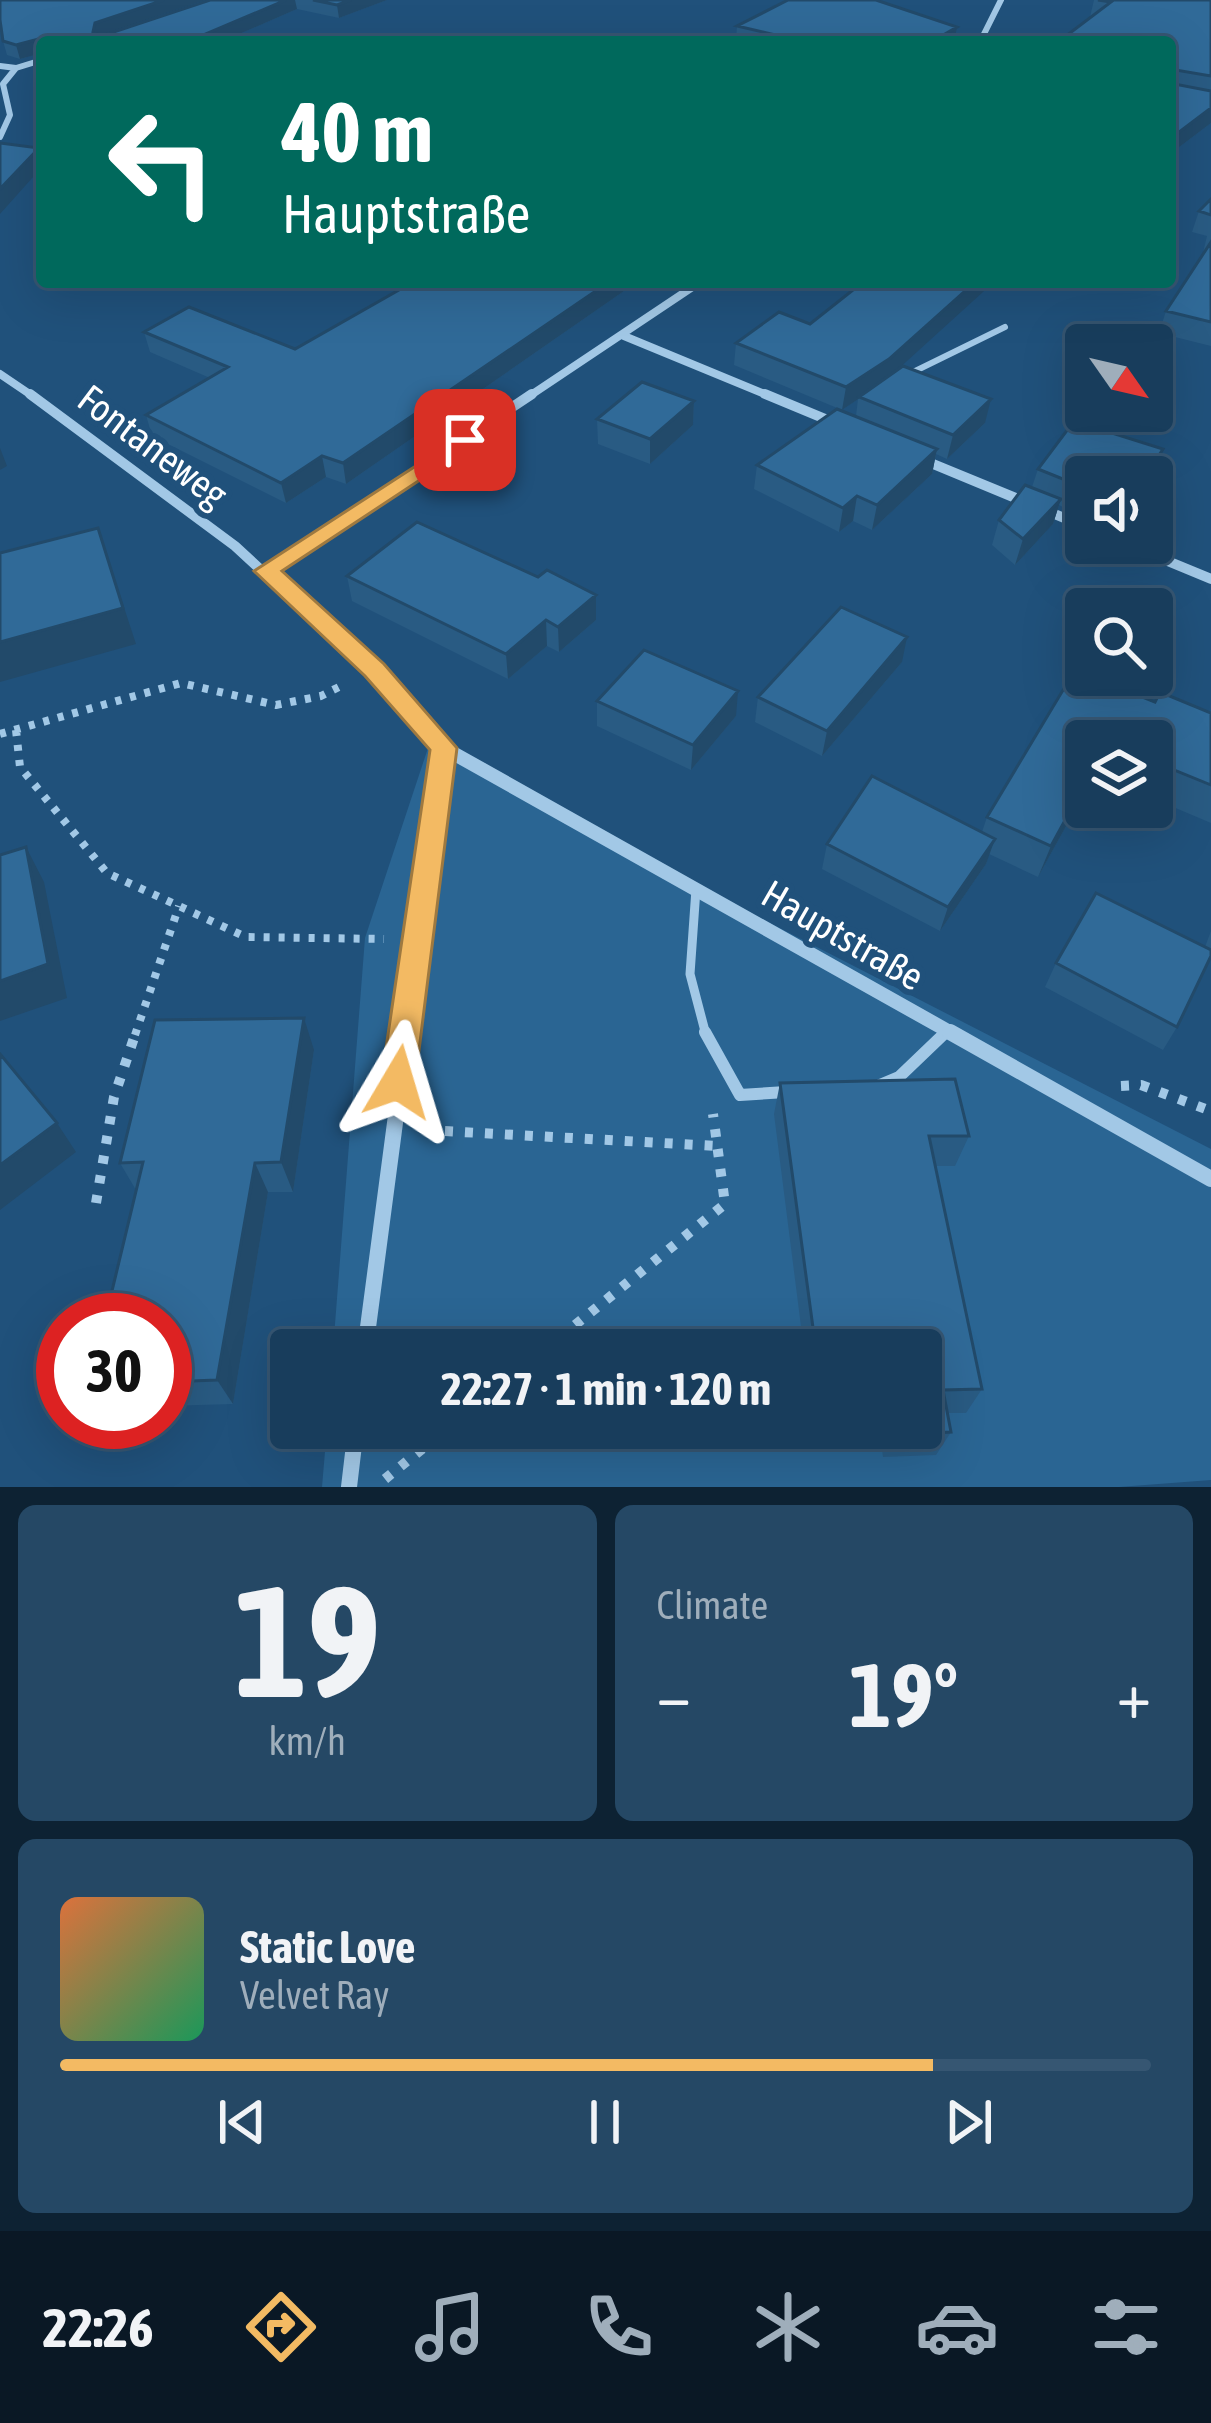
<!DOCTYPE html>
<html lang="en">
<head>
<meta charset="utf-8">
<style>
  body { margin:0; font-family:"Asap Condensed",sans-serif; background:#254865; color:#f1f3f6; height:100vh; display:flex; flex-direction:column; font-size:45px; white-space:nowrap }
  * { box-sizing:border-box; margin:0 }
  p { font-size:39px; color:#9faebb }
  .icon { flex:none; width:66px; height:66px; fill:none; stroke:currentColor; stroke-width:2; stroke-linecap:round; stroke-linejoin:round }
  .map { position:relative; height:1487px; overflow:hidden }
  .side { display:flex; flex-direction:column; gap:18px; padding:18px; background:#0d2233; flex:1 }
  .side>* { flex:none }
  .hud { position:absolute; left:36px; top:36px; width:1140px; height:252px; border-radius:12px; box-shadow:0 12px 48px #0002,0 0 0 3px #365672; background:#00695c; color:#fff; overflow:hidden }
  .needle { width:78px; rotate:124deg }
  .fabs { position:absolute; left:1065px; top:324px; display:grid; gap:24px }
  .fabs a { display:grid; place-items:center; width:108px; height:108px; border-radius:12px; background:#183d5c; box-shadow:0 12px 48px #0002,0 0 0 3px #365672; font-size:60px }
  .speed { position:absolute; left:36px; top:1293px; display:flex; gap:24px; font-size:60px; font-weight:700; text-align:center }
  .speed>* { display:grid; place-content:center; width:156px; height:156px; border-radius:50%; background:#183d5c; box-shadow:0 12px 48px #0002,0 0 0 3px #365672; line-height:1 }
  .speed .limit { border:18px solid #d22; background:#fff; color:#111 }
  .pin { position:absolute; display:grid; place-items:center; width:102px; height:102px; color:#fff; margin:-51px; border-radius:24px; box-shadow:0 6px 18px #0006 }
  .me { position:absolute; width:132px; margin:-66px; rotate:7deg; stroke-linejoin:round; filter:drop-shadow(0 0 9px #0008) }
  .turn { display:flex; align-items:center; gap:42px; height:252px; padding:0 48px; font-size:54px }
  .turn .icon { width:156px; height:156px; stroke-width:2.5 }
  .turn b { display:block; font-size:84px; line-height:102px }
  .big { font-size:90px; font-weight:700; line-height:1.1 }
  .side .widget { flex:1; display:flex; flex-direction:column; justify-content:center; gap:18px; min-width:0; padding:0 42px; border-radius:18px; background:#254865 }
  .side .dial { align-items:center; gap:0 }
  .dial b { font-size:156px; line-height:1 }
  .song { display:flex; align-items:center; gap:36px }
  .cover { width:144px; height:144px; border-radius:18px; background:linear-gradient(135deg,hsl(20 70% 55%),hsl(150 70% 35%)) }
  .played { height:12px; border-radius:6px; background:linear-gradient(90deg,#f3ba63 80%,#365672 80%) }
  .keys { display:flex; justify-content:space-around; direction:ltr }
  .heat { display:flex; justify-content:space-between; align-items:center; font-size:66px; direction:ltr }
  .side .tiles { flex:1; display:grid; gap:18px; grid-template-columns:1fr 1fr }
  .widget:last-child { grid-column:span 2 }
  .trip { position:absolute; left:270px; top:1329px; width:672px; height:120px; border-radius:12px; background:#183d5c; box-shadow:0 12px 48px #0002,0 0 0 3px #365672; font-weight:700; line-height:120px; text-align:center }
  .tab-bar { display:flex; height:192px; justify-content:space-around; align-items:center; background:#0a1825; color:#9faebb }
  .tab-bar .icon { width:84px; height:84px }
  .tab-bar .active { color:#f3ba63 }
  .tab-bar b { font-size:54px; color:#f1f3f6 }
  .map>svg:first-child { display:block }
  .green { fill:#2a6593 }
  .lines { fill:none; stroke-linecap:round; stroke-linejoin:round }
  .path-far1 { stroke:#a2c8e6; stroke-width:8; stroke-dasharray:6 9; stroke-linecap:butt }
  .path { stroke:#a2c8e6; stroke-width:10; stroke-dasharray:8 12; stroke-linecap:butt }
  .lane-far2 { stroke:#a2c8e6; stroke-width:6 }
  .lane-far1 { stroke:#a2c8e6; stroke-width:9 }
  .lane { stroke:#a2c8e6; stroke-width:12 }
  .street-far4 { stroke:#a2c8e6; stroke-width:6 }
  .street-far3 { stroke:#a2c8e6; stroke-width:8 }
  .street-far2 { stroke:#a2c8e6; stroke-width:10 }
  .street-far1 { stroke:#a2c8e6; stroke-width:14 }
  .street { stroke:#a2c8e6; stroke-width:16 }
  .wall { fill:#295b83 }
  .shaded-wall { fill:#224a6a }
  .building { fill:#306a98; stroke:#224a6a; stroke-width:3 }
  .route { fill:#f3ba63; stroke:#9e7940; stroke-width:3 }
  .labels { text-anchor:middle; stroke-width:12; stroke-linejoin:round; paint-order:stroke }
  .street-label { font-size:39px; fill:#fff; stroke:#20517b }
</style>
</head>
<body>
<div class="map">
<svg width="1211" height="1487" viewBox="0 0 1211 1487">
  <rect width="100%" height="100%" fill="#20517b"/>
  <!-- green -->
  <path class="green" d="M428 748 1211 1149V1480L1119 1487H322L327 1428H921V1350H333L365 938Z"/>
  <g class="lines">
    <!-- path-far1 -->
    <path class="path-far1" d="M16 730 20 767 107 873 246 937 384 939
      M0 734 181 683 276 705 321 696 341 686
      M135 1035 179 906"/>
    <!-- path -->
    <path class="path" d="M1121 1086 1141 1085 1211 1111
      M425 1130 717 1146
      M96 1203 114 1097 136 1032
      M544 1350 725 1204 713 1114
      M385 1479 448 1428"/>
    <!-- lane-far2 -->
    <path class="lane-far2" d="M905 376 1005 327"/>
    <!-- lane-far1 -->
    <path class="lane-far1" d="M696 889 690 974 706 1035
      M943 1035 946 1032"/>
    <!-- lane -->
    <path class="lane" d="M705 1032 740 1095 786 1092
      M880 1085 899 1077 946 1032"/>
    <!-- street-far4 -->
    <path class="street-far4" d="M980 42 1001 0
      M0 66 16 68 3 84 10 115 0 137
      M16 68 42 60"/>
    <!-- street-far3 -->
    <path class="street-far3" d="M624 336 772 397
      M0 374 34 397
      M528 397 700 282"/>
    <!-- street-far2 -->
    <path class="street-far2" d="M30 394 235 546 378 678
      M765 394 835 423
      M921 459 1086 527
      M1124 543 1211 579
      M267 571 532 394"/>
    <!-- street-far1 -->
    <path class="street-far1" d="M375 675 444 748 955 1035
      M406 1035 444 748"/>
    <!-- street -->
    <path class="street" d="M950 1032 1211 1179
      M365 1350 407 1032
      M349 1487 356 1428"/>
  </g>
  <!-- wall -->
  <path class="wall" d="M210 0H387L339 18 297 9 221 42H42L40 140 36 126 38 54 20 59 7 55 3 41 101 35Z
    M1094 0H1211V123L1170 154 1090 17Z
    M737 26 954 42H736Z
    M1211 199V346L1159 333 1166 311 1202 257 1207 236 1192 232 1199 211Z
    M397 282H637L346 484 326 477 286 503 152 436 146 415 210 378 150 352 144 332 295 349 406 286Z
    M736 343 898 370 985 423 947 459 936 454 932 474 872 530 853 521 839 532 754 489 757 465 856 416 858 399 842 410 734 365Z
    M694 401 693 425 650 464 598 444 597 419Z
    M1074 421 1154 474 1152 478 1086 477V497L1080 494 1067 509 1059 505 1053 524 1015 565 992 545 999 520 1032 487 1038 469Z
    M347 576 596 620 559 652 547 646 508 679 352 601Z
    M902 662 822 756 755 722 758 697Z
    M1075 670 1155 702 1160 692 1211 713V823L1152 798V741H1086V790L1038 877 989 854 986 864 940 931 822 869 827 844 872 776 982 832 987 817Z
    M597 701 736 716 691 770 597 726Z
    M1211 931V956L1177 1027 1163 1050 1045 987 1056 963 1205 947Z
    M314 1050 293 1192H268L233 1404 165 1406V1320L136 1190 120 1163Z
    M780 1083 969 1136 955 1166H935L982 1389 966 1413H947L951 1432 936 1455 883 1457 879 1428H921V1350H804L774 1114Z"/>
  <!-- shaded-wall -->
  <path class="shaded-wall" d="M164 0H205L98 36 93 32 95 23Z
    M286 0H295L297 9 221 42H187Z
    M351 0H387L339 18 337 5Z
    M957 27 954 42H931Z
    M39 39 42 53 20 59 16 45Z
    M1211 108V123L1170 154V139Z
    M42 124V140H40L36 126Z
    M39 148 42 158V167L0 214V189Z
    M609 282H637L346 484 343 463Z
    M975 282H994L885 381 842 410 846 387Z
    M991 399 985 423 947 459 953 435Z
    M694 401 693 425 650 464V439Z
    M0 448 7 466 0 470Z
    M937 449 932 474 872 530 877 505Z
    M1163 449 1152 478 1145 477Z
    M322 456 326 477 286 503 281 483Z
    M1088 470 1080 494 1067 509 1075 484Z
    M857 496 853 521 839 532 843 508Z
    M1061 499 1053 524 1015 565 1023 539Z
    M98 528 136 644 0 682V642Z
    M596 595V620L559 652 558 627Z
    M546 620 547 646 508 679 506 654Z
    M907 637 902 662 822 756 827 731Z
    M738 691 736 716 691 770 693 745Z
    M1086 782V790L1038 877 1051 846Z
    M995 839 986 864 940 931 948 907Z
    M26 847 44 882 67 998 0 1021V981Z
    M304 1018 314 1050 293 1192 281 1162Z
    M57 1123 76 1152 0 1210V1165Z
    M255 1163 268 1192 233 1404 217 1380Z"/>
  <!-- building -->
  <path class="building" d="M0 0H164L95 23 93 32 102 36 210 0H286L187 42H43L39 39 16 45 3 41 0 20Z
    M313 0H351L337 5Z
    M788 0H876L957 27 931 42H764L776 35 737 26Z
    M1098 0H1211V76L1176 70 1170 74V42H1058L1111 2Z
    M42 48V124L36 126 38 54Z
    M1170 77 1174 84 1211 91V108L1170 139Z
    M0 143 39 148 0 189Z
    M1211 199V215L1199 211Z
    M1211 242V322L1166 311Z
    M413 282H609L343 463 322 456 281 483 146 415 228 367 144 332 189 307 295 349Z
    M863 282H975L889 359 846 387 736 343 779 312 810 324Z
    M903 366 991 399 953 435 859 397Z
    M642 382 694 401 650 439 597 419Z
    M837 409 937 449 877 505 857 496 843 508 757 465Z
    M1074 421 1163 449 1145 477H1110L1088 470 1075 484 1038 469Z
    M1025 485 1061 499 1023 539 999 520Z
    M417 522 538 577 547 570 596 595 558 627 546 620 506 654 347 576Z
    M98 528 123 608 0 642V553Z
    M841 607 907 637 827 731 758 697Z
    M644 650 738 691 693 745 597 701Z
    M1075 670 1155 702 1160 692 1211 713V785L1152 761V741H1086V782L1051 846 987 817Z
    M872 776 995 839 948 907 827 844Z
    M26 847 48 964 0 981V855Z
    M1096 893 1211 950V956L1177 1027 1056 963Z
    M304 1018 281 1162 255 1163 217 1380 165 1382V1320H105L143 1162 120 1163 155 1020Z
    M0 1054 57 1123 0 1165Z
    M955 1079 969 1136H929L982 1389 943 1390 951 1432 896 1435 895 1428H921V1350H816L780 1083Z"/>
  <!-- route -->
  <path class="route" d="M465 434 473 436V445L282 571 384 664 457 748 415 1082 410 1093 398 1097 386 1093 381 1082 430 750 365 676 254 571Z"/>
  <g class="labels">
    <!-- street labels -->
    <g class="street-label">
      <text transform="translate(153 446) rotate(37)" y="14">Fontaneweg</text>
      <text transform="translate(843 935) rotate(30)" y="14">Hauptstraße</text>
    </g>
  </g>
</svg>
<div class="fabs">
<a><svg class="needle" viewBox="-14 -14 28 28"><path d="M0-13l5 13h-10z" fill="#e53935"/><path d="M0 13l5-13h-10z" fill="#9faebb"/></svg></a>
<a><svg class="icon" aria-label="sound" viewBox="0 0 24 24"><path d="M4 9h4l5-4v14l-5-4H4zM17 9q2 3 0 6"/></svg></a>
<a><svg class="icon" aria-label="search" viewBox="0 0 24 24"><circle cx="10" cy="10" r="6"/><path d="M15 15l6 6"/></svg></a>
<a><svg class="icon" aria-label="layers" viewBox="0 0 24 24"><path d="M12 4l9 5-9 5-9-5zM3 14l9 5 9-5"/></svg></a>
</div>
<div class="speed"><div class="limit">30</div></div>
<div class="pin" style="left:465px;top:440px;background:#d93025"><svg class="icon" aria-label="arrive" viewBox="0 0 24 24"><path d="M6 21V4h12l-3 4 3 4H6"/></svg></div>
<svg class="me" style="left:398px;top:1082px" viewBox="-20 -20 40 40"><path d="M0-17L14 15 0 8-14 15z" fill="#f3ba63" stroke="#fff" stroke-width="4"/></svg>
<div class="trip">22:27 · 1 min · 120 m</div>
<div class="hud">
<div class="turn"><svg class="icon" aria-label="left" viewBox="0 0 24 24"><path d="M17 20v-9H6M10 6l-5 5 5 5"/></svg><div><b>40 m</b>Hauptstraße</div></div>
</div>
</div>
<section class="side">
<div class="tiles">
<div class="widget dial"><b>19</b><p>km/h</p></div>
<div class="widget"><p>Climate</p>
<div class="heat"><a>−</a><b class="big">19°</b><a>+</a></div>
</div>
<div class="widget">
<div class="song"><i class="cover"></i><div><b>Static Love</b><p>Velvet Ray</p></div></div>
<div class="played"></div>
<div class="keys"><svg class="icon" aria-label="previous" viewBox="0 0 24 24"><path d="M18 5L8 12l10 7zM5 5v14"/></svg><svg class="icon" aria-label="pause" viewBox="0 0 24 24"><path d="M8 5v14M16 5v14"/></svg><svg class="icon" aria-label="next" viewBox="0 0 24 24"><path d="M6 5l10 7-10 7zM19 5v14"/></svg></div>
</div>
</div>
</section>
<nav class="tab-bar">
<b>22:26</b>
<svg class="icon active" aria-label="directions" viewBox="0 0 24 24"><path d="M12 3l9 9-9 9-9-9zM9 14v-3h6M13 9l2 2-2 2"/></svg>
<svg class="icon" aria-label="music" viewBox="0 0 24 24"><path d="M9 18V5l10-2v13"/><circle cx="6" cy="18" r="3"/><circle cx="16" cy="16" r="3"/></svg>
<svg class="icon" aria-label="phone" viewBox="0 0 24 24"><path d="M5 4h4l2 5-3 2q2 4 5 5l2-3 5 2v4C11 20 4 13 5 4z"/></svg>
<svg class="icon" aria-label="climate" viewBox="0 0 24 24"><path d="M12 3v18M4 7l16 10M4 17L20 7"/></svg>
<svg class="icon" aria-label="car" viewBox="0 0 24 24"><path d="M5 17H2v-5l4-1 3-4h7l3 4 3 1v5h-3M9 17h6M6 11h13"/><circle cx="7" cy="17" r="2"/><circle cx="17" cy="17" r="2"/></svg>
<svg class="icon" aria-label="filters" viewBox="0 0 24 24"><path d="M4 7h16M4 17h16"/><circle cx="9" cy="7" r="2"/><circle cx="15" cy="17" r="2"/></svg>
</nav>
</body>
</html>
